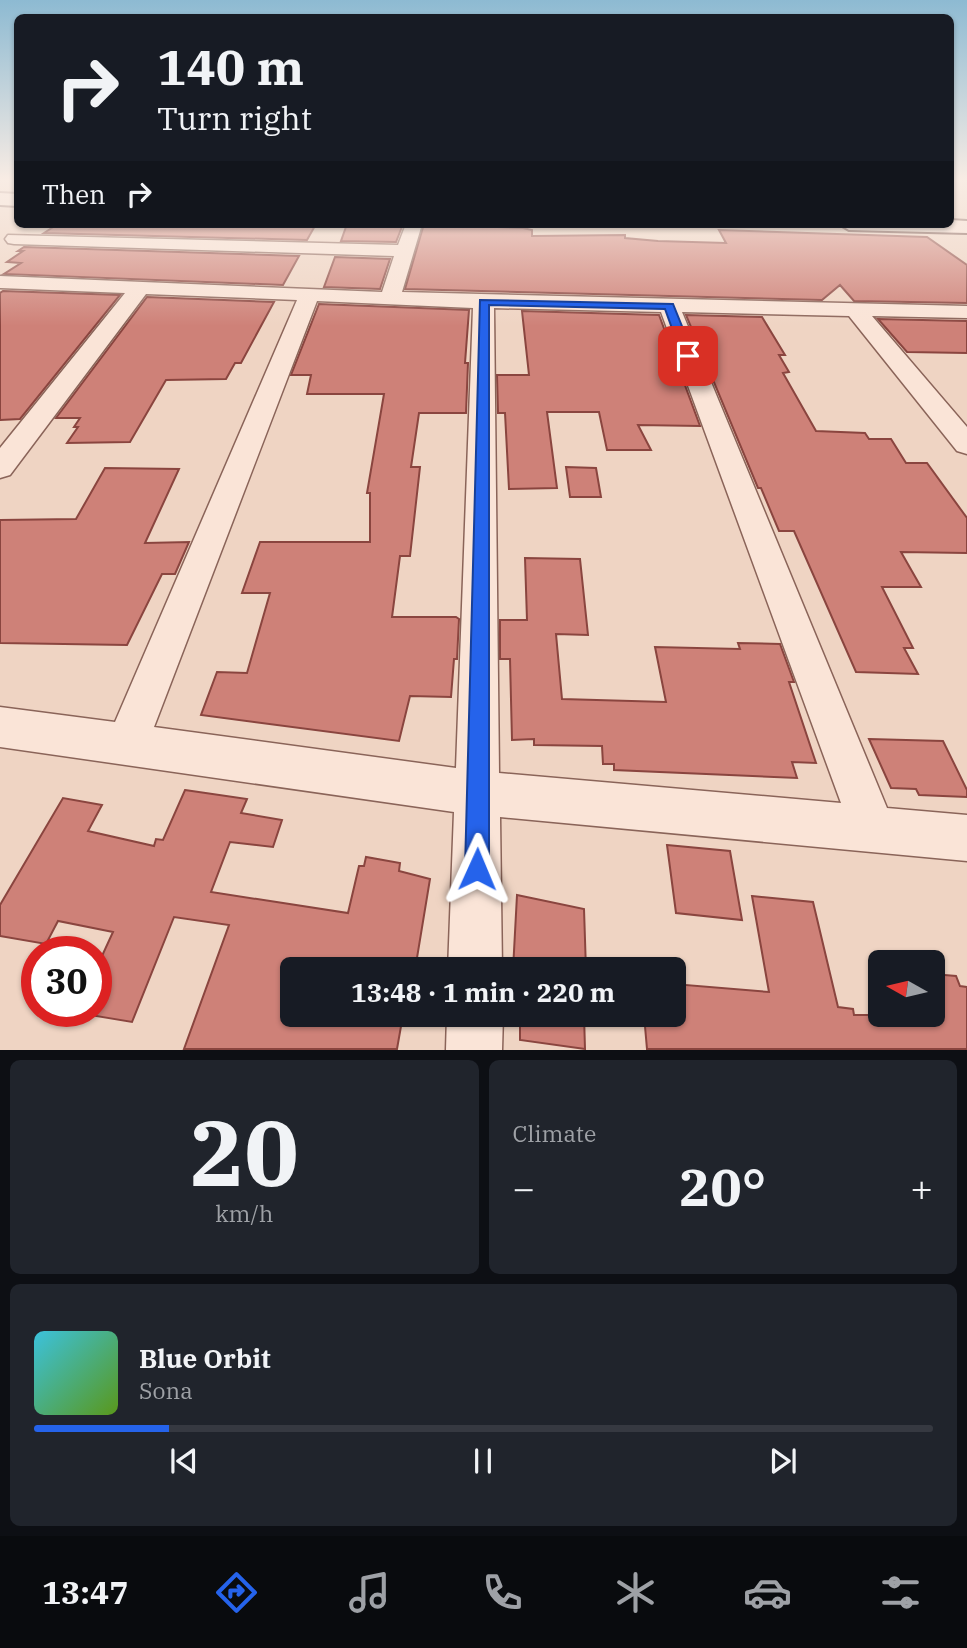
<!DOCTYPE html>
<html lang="en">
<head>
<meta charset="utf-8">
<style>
  body { margin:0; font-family:"IBM Plex Serif",serif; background:#20242c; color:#f1f3f6; height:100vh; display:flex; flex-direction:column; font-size:26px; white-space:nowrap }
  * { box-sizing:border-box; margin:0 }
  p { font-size:23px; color:#9ea1a6 }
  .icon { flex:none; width:38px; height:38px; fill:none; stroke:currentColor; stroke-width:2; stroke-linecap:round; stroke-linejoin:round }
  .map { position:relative; height:1050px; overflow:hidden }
  .details { display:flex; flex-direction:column; gap:10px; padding:10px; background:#0d0f14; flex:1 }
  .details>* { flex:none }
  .banner { position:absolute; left:14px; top:14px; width:940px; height:214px; border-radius:10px; box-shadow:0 2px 5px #0004; background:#171b24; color:#f1f3f6; overflow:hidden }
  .needle { width:46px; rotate:278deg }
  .buttons { position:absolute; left:868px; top:950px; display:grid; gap:14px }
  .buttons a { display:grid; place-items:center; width:77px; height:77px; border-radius:10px; background:#171b24; box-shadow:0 2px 5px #0004; font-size:35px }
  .speed { position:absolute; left:21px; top:936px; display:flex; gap:14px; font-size:35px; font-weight:700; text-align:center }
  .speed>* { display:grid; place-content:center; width:91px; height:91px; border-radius:50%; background:#171b24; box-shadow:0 2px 5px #0004; line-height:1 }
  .speed .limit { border:10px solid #d22; background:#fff; color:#111 }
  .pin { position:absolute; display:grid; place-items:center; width:60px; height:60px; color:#fff; margin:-30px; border-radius:14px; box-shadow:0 4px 10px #0006 }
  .me { position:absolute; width:77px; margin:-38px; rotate:1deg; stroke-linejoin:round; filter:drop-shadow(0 0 5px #0008) }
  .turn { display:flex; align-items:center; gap:24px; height:147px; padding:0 28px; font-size:32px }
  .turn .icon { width:91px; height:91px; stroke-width:2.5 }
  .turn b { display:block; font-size:49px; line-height:60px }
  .then { display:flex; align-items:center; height:66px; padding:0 28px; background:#0003; gap:14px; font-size:26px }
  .big { font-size:52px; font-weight:700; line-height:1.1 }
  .details .tile { flex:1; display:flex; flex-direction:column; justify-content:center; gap:10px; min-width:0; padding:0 24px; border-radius:10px; background:#20242c }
  .details .dial { align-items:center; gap:0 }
  .dial b { font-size:91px; line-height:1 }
  .song { display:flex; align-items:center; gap:21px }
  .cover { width:84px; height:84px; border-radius:10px; background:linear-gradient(135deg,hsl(190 70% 55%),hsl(90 70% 35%)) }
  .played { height:7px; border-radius:4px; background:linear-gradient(90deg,#2563eb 15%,#363941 15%) }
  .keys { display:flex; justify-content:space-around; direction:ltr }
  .heat { display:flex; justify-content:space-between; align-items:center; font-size:38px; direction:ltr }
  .details .tiles { flex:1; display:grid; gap:10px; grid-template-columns:1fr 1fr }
  .tile:last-child { grid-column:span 2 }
  .trip { position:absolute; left:280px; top:957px; width:406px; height:70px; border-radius:10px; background:#171b24; box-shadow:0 2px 5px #0004; font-weight:700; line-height:70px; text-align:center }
  .menu { display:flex; height:112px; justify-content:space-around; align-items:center; background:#090b0e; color:#9ea1a6 }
  .menu .icon { width:49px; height:49px }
  .menu .current { color:#2563eb }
  .menu b { font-size:32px; color:#f1f3f6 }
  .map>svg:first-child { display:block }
  .building { fill:#ce8178; stroke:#8a453f; stroke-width:2 }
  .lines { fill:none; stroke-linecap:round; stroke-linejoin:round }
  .street-casing { stroke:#8a6459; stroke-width:3 }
  .secondary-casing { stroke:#6c453d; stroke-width:4 }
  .street { fill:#fae4d7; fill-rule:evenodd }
  .secondary { fill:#fae4d7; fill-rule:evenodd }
  .route { fill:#2563eb; stroke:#184099; stroke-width:2 }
</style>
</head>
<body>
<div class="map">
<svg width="967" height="1050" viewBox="0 0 967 1050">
  <rect width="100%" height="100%" fill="#efd4c3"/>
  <!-- building -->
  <path class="building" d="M58 224H316L307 240 44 233Z
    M347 224H403L396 242 341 241Z
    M424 224 523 228 532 230V236L625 235V238L658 241 726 243 719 230 927 237 967 265V303L854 301 840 285 822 300 405 289Z
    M24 247 299 256 283 285 4 274 21 263 7 262 23 251H18Z
    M335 257 390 259 380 289 324 287Z
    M3 291 120 295 20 419 0 420V293Z
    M147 297 274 302 241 363H235L226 379 166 380 130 442 67 443 78 427H74L80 418H56Z
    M319 304 469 310 465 363H468L466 413H419L411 467H420L410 556H400L392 617H456L459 619 457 659H454L451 697 410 696 399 741 201 715 217 672 247 673 270 593H242L260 542H370V493H367L384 394H307L311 375H291Z
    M522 311 659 315 700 426 638 425 651 450H607L599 412H547L557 488 509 489 505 413H498L497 375H529Z
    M686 315 762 317 785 355H779L789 372 783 373 816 431 865 433 869 439H891L906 463H927L967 518V553L901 552 921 587H882L913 648H904L918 674 856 672 794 531H779L761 488H758Z
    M878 319 967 321V353L907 352Z
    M566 467 596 468 601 497H570Z
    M105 468 179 469 145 543 189 542 175 574H162L127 645 0 643V520L76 519Z
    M525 558 580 559 588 635 556 634 562 699 666 702 655 647 740 649 738 643 780 644 794 682H789L816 763 792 762 797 778 614 770V764H603L602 746 534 745V739L512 740 510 659H500V620H527Z
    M869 739 943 741 967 790V797L919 795 916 789 891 788Z
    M185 790 247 799 241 813 282 820 273 847 230 842 211 892 348 913 359 866H364L366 857 400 863 399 871 430 879 415 970H292V1015H403L397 1049H184L229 925 174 917 132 1022 96 1016V969L113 932 58 921 46 944 0 936V905L63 798 102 805 88 831 154 846 156 839 163 840Z
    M667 845 730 851 742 920 676 913Z
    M517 895 584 909 586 970H513Z
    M752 896 813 902 838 1007 853 1009 854 1015H933V974L956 976 960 986 967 987V1049H647L644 1015H674V984L769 992Z
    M520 1015H584L585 1049 520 1040Z"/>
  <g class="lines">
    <!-- street casing -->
    <g class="street-casing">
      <path id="street" d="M406 224H422L402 292 967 306V318L872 316 967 427V454L957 451 849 316 682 312 887 808 967 815V861L500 817 502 970H448L454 812 0 747V707L115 722 297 300 146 294 10 475 0 478V448L125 293 0 288V276L382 292 394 256 14 244 8 243 5 239 8 235 398 245ZM317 301 473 308 456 768 154 727ZM494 308 661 312 841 803 499 773Z
        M447 1015H503L502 1050H446Z"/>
    </g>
    <!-- secondary casing -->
    <g class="secondary-casing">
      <path id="secondary" d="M0 193 18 194V206L0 205Z
        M950 220 967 221V233L849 230 839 224H950Z"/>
    </g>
    <!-- street -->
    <use href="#street" class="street"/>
    <!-- secondary -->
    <use href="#secondary" class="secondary"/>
  </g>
  <!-- sky -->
  <linearGradient id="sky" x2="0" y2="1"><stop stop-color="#8dbad2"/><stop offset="0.55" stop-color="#f8ece4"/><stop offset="1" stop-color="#f8ece4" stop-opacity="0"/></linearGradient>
  <rect width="967" height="326" fill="url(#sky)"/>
  <!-- route -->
  <path class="route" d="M480 300 673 304 694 356 688 360 682 356 665 309 489 305V869L485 877 477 881 468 877 465 869Z"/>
</svg>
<div class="buttons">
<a><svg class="needle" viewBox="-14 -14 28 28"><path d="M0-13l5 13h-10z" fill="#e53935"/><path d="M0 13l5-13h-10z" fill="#9ea1a6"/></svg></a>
</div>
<div class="speed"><div class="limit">30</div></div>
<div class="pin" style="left:688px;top:356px;background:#d93025"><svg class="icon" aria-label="arrive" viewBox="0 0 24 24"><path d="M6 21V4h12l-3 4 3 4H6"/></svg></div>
<svg class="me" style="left:477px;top:869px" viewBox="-20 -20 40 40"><path d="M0-17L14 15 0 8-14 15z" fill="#2563eb" stroke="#fff" stroke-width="4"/></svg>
<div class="trip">13:48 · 1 min · 220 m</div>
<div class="banner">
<div class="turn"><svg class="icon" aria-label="right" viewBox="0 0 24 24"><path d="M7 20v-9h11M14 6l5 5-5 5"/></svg><div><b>140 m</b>Turn right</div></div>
<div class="then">Then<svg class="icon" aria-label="right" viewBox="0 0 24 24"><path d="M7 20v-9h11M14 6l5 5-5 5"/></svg></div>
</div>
</div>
<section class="details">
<div class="tiles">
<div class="tile dial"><b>20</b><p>km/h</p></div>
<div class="tile"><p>Climate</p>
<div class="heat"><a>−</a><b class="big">20°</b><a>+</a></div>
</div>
<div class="tile">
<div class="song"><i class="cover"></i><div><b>Blue Orbit</b><p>Sona</p></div></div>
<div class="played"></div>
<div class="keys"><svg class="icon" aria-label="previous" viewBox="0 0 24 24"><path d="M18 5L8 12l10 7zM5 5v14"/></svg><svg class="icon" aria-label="pause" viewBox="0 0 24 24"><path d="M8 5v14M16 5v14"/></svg><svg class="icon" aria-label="next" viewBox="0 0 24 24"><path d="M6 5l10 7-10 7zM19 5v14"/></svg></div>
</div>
</div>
</section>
<nav class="menu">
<b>13:47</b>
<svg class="icon current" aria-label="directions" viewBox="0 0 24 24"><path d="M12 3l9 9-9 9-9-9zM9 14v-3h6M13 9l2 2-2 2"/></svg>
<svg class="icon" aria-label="music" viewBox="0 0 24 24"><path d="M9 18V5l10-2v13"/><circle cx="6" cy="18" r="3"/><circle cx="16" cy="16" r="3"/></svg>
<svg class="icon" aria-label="phone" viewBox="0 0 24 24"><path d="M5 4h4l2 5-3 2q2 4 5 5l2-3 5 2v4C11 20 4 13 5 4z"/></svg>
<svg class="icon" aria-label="climate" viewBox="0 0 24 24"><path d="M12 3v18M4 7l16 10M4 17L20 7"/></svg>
<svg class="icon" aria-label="car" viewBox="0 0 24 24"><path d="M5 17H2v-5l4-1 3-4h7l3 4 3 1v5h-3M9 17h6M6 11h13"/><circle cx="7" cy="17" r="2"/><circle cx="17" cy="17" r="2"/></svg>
<svg class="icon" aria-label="filters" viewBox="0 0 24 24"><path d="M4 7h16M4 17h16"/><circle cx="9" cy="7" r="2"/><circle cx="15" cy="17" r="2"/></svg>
</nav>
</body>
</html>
